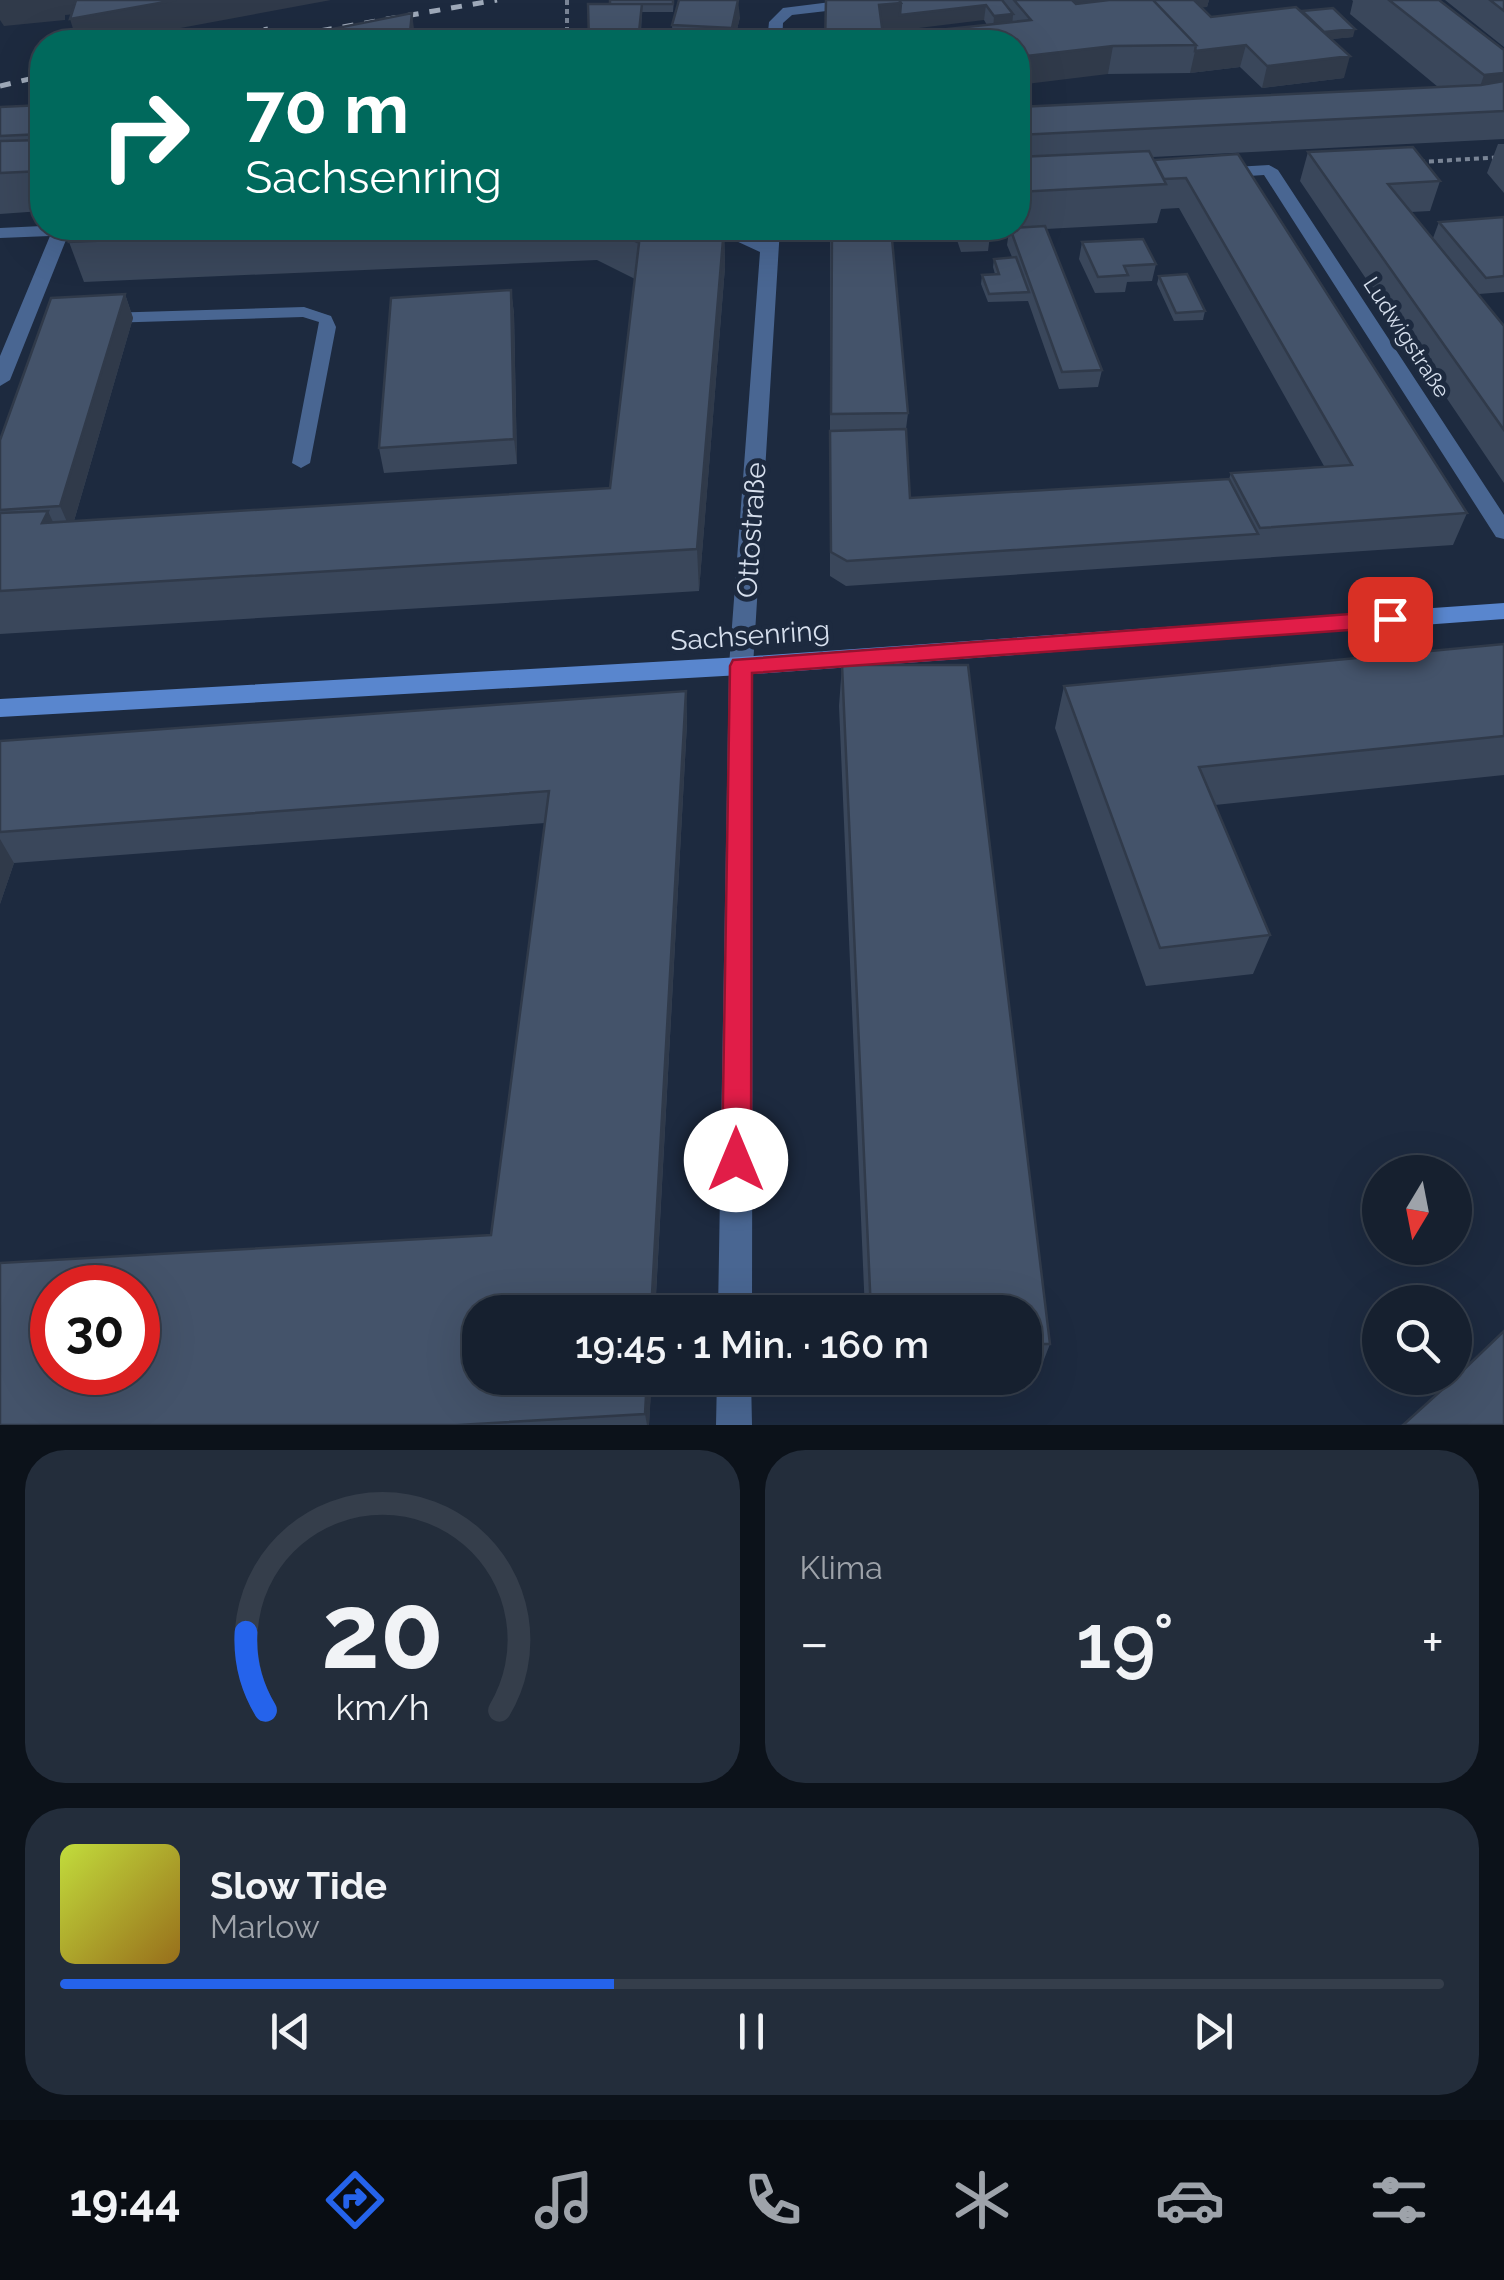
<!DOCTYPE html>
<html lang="de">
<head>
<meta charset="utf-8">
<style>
  body { margin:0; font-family:Raleway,sans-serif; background:#232d3b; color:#f1f3f6; height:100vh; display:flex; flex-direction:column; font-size:38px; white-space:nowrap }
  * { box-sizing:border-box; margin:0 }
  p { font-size:32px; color:#9ea3aa }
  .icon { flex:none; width:55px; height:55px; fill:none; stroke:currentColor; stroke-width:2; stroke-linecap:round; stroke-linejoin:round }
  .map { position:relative; height:1425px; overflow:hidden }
  .panel { display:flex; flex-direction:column; gap:25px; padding:25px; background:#0c121a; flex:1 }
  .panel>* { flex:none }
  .guide { position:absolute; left:30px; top:30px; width:1000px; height:210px; border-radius:40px; box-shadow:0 10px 40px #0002,0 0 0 2px #353e4b; background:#00695c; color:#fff; overflow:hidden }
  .needle { width:65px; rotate:190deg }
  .fabs { position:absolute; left:1362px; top:1155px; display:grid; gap:20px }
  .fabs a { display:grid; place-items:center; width:110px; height:110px; border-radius:50%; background:#16202f; box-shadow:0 10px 40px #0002,0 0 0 2px #353e4b; font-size:50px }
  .speed { position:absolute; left:30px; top:1265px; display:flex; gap:20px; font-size:50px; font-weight:700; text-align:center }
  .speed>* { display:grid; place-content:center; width:130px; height:130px; border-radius:50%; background:#16202f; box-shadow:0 10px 40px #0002,0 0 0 2px #353e4b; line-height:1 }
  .speed .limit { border:15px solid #d22; background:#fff; color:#111 }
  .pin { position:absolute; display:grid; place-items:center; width:85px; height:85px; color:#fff; margin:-42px; border-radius:20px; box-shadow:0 5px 15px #0006 }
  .me { position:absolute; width:110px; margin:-55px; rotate:0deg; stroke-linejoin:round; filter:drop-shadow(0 0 8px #0008) }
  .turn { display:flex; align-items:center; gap:35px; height:210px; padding:0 50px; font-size:45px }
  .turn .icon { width:130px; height:130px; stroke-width:2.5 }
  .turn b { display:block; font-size:70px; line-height:85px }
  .big { font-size:75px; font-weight:600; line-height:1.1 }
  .panel .widget { flex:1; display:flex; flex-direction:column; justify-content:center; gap:15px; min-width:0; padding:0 35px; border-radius:40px; background:#232d3b }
  .panel .dial { align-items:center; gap:0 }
  .dial svg { height:260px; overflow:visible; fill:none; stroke:#353e4b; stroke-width:7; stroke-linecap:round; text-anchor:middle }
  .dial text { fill:#f1f3f6; stroke:none }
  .song { display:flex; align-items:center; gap:30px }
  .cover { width:120px; height:120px; border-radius:15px; background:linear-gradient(135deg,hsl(70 70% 55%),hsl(40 70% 35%)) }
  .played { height:10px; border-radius:5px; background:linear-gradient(90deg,#2563eb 40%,#353e4b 40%) }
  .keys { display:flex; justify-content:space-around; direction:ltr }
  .heat { display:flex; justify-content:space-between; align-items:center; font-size:55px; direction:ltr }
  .panel .tiles { flex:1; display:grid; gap:25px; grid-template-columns:1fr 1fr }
  .widget:last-child { grid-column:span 2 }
  .trip { position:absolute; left:462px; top:1295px; width:580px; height:100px; border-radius:40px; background:#16202f; box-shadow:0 10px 40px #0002,0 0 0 2px #353e4b; font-weight:600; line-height:100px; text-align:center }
  .menu { display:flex; height:160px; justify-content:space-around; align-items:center; background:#090d13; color:#9ea3aa }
  .menu .icon { width:70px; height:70px }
  .menu .active { color:#2563eb }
  .menu b { font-size:45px; color:#f1f3f6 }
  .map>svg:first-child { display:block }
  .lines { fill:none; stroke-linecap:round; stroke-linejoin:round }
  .path { stroke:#7a8596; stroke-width:4; stroke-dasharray:5 4; stroke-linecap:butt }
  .lane { fill:#496692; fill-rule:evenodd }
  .street { fill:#496692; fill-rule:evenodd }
  .secondary { fill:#5986ce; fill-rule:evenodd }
  .rail { stroke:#9ea9b9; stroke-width:5; stroke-dasharray:11 11; stroke-linecap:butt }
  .wall { fill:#3a475b }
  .shaded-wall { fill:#303a4a }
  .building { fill:#44536a; stroke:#303a4a; stroke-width:2.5; fill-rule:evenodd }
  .route { fill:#e11d48; stroke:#92132f; stroke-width:2.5 }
  .labels { text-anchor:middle; stroke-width:10; stroke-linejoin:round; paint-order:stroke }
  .far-street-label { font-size:22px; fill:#d6dfed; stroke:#1d2a3f }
  .street-label { font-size:28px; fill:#d6dfed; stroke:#1d2a3f }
</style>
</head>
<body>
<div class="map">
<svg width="1504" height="1425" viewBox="0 0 1504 1425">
  <rect width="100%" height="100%" fill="#1d2a3f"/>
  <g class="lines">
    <!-- path -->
    <path class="path" d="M567 0V42
      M1420 162 1504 157"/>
    <!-- lane -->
    <path class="lane" d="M304 307 331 316 336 327 310 463 301 468 292 463 319 322 303 317 105 323 97 318 105 313Z"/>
    <!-- street -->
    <path class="street" d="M847 0H894L887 4 792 15 783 23 782 42H767L769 22 783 8Z
      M1269 165 1278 170 1504 515V539L1496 537 1264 175 1217 178 1208 173 1217 168Z
      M42 226 115 228 106 233 68 235 10 380 0 386V356L50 236 0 238V228Z
      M708 228H731L761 240 762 228H780L753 666 752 1312H718L729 666 760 252Z
      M717 1378H751L752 1425H716Z"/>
    <!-- secondary -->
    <path class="secondary" d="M1504 603V619L741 675 0 717V699L741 657Z"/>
    <!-- rail -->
    <path class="rail" d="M199 42 268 29
      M256 42 497 0
      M0 86 42 76"/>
  </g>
  <!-- wall -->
  <path class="wall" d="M674 0 673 12H642L641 32H659L660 42H589L610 4Z
    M825 0H1209L1207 7H1201L1211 17 1302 13V11L1353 37 1331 39 1344 78 1262 88 1240 67 1190 73 1108 74 1018 42H919L920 32 987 25 984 20Z
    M1352 0H1439L1504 50V139L1153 157 1154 160 1238 154 1467 513 1453 545 846 586 830 576V228H991L988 251 961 252 955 234 892 238 908 413 906 429 910 498 1229 479 1231 473 1324 466 1179 208 1161 209 1157 223 1046 229 1102 370 1098 387 1059 389 1028 301 988 302 981 284 982 275 995 274 993 267 994 259 1012 257 1007 245 1009 231 1004 232 1002 228H1018V135L1438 87 1350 14 1353 1Z
    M1445 0H1504V47Z
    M740 17 734 42H673L672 25Z
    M42 105V211L0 214V107Z
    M1498 144H1504V193L1487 173Z
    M1308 152 1440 181 1430 211 1411 212 1504 326V483L1300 181Z
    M1504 217V292L1479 294 1433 238 1439 222Z
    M74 228H724L725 267 699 591 0 634V440L125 294 133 318 74 521 610 488 635 279 597 260 84 282 69 242Z
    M1082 242 1156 264 1152 281 1127 282 1125 292 1095 293 1079 259Z
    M1159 276 1205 311 1203 320 1174 321 1157 284Z
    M511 290 514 314 517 464 384 473 379 448Z
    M1504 644V775L1215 805 1270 935 1253 974 1146 986 1055 728 1064 686Z
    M842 665 1050 1344 1038 1375H1025V1312H865L839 706Z
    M686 691 687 723 649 1425H0L491 1235 545 823 14 863 0 904V741Z"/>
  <!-- shaded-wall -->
  <path class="shaded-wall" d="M0 0H79L77 14 65 15V20L4 26 0 20Z
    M176 0H331L105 42H77L70 19Z
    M738 0 740 17 734 42H733L732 28Z
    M1054 0H1140L1052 11Z
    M1180 0H1209L1207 7 1178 10Z
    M901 3 986 5 984 20 878 33 879 5Z
    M412 13 414 29 413 42H409Z
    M1013 14 1012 29 993 31 994 16Z
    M1355 29 1353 37 1322 40 1324 32Z
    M1246 45 1240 67 1190 73 1195 51Z
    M1113 46 1108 74 1018 85V57Z
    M1350 56 1344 78 1262 88 1267 66Z
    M1504 73V109L1471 112 1484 75Z
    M724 228 725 267 699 591 697 549Z
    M511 290 514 314 517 464 514 439Z
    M125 294 133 318 71 531 60 506Z
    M48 511 67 553 42 523Z
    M686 691 687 723 655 1312H651Z
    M0 839 14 863 0 904Z
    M647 1378H652L649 1425H647L645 1414Z"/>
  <!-- building -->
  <path class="building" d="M76 0H176L70 19Z
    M610 0H673V4H610Z
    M679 0H738L732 28 672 25Z
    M826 0H899L901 3 879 5 884 42H825Z
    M899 0H1002L1013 14 994 16 986 5 900 15 901 3Z
    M1014 0H1072L1076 4 1109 0H1153L1196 45 1113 46 1018 57V42H928L920 32 1031 20Z
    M1153 0H1194L1211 17 1296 7 1350 56 1267 66 1246 45 1195 51 1196 45Z
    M1389 0H1439L1504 50V73L1484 75Z
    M1490 0H1504V11Z
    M588 4H642L639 32H659L658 42H589Z
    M1333 8 1355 29 1324 32 1302 11Z
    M412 13 409 42H330L332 29Z
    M684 33 734 35V42H682Z
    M1504 81V111L1018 135V107L1481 85Z
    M42 105V134L0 136V107Z
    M42 140V171L0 173V141Z
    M1413 147 1440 181 1388 184 1504 326V430L1308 152Z
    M1149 151 1166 184 1018 192V157Z
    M1238 154 1467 513 1260 528 1231 473 1352 465 1186 178 1164 179 1154 160Z
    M1504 217V276L1486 278 1439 222Z
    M1045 226 1102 370 1062 372 1010 228Z
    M74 228H412L69 242Z
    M609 228H724L697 549 0 591V513L48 511 42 523 610 488 639 243Z
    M832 228H891L908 413 831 414Z
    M1143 239 1156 264 1124 266 1128 275 1098 277 1082 242Z
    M1016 257 1029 292 989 294 982 275 999 274 994 259Z
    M1187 274 1205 311 1176 313 1159 276Z
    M511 290 514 439 379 448 391 298Z
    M125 294 60 506 0 510V440L51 298Z
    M906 429 910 498 1229 479 1258 534 847 561 831 552 830 431Z
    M1504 644V736L1199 767 1270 935 1160 948 1064 686Z
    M842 665H968L1050 1344H1025V1312H871Z
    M686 691 651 1312H480V1378H647L645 1414 458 1425H0V1263L491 1235 549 791 0 832V741ZM52 1288H138V1372H52Z
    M1504 1331V1425H1403L1455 1378Z"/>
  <!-- route -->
  <path class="route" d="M1390 611 1400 619 1390 627 752 673 751 1160 747 1170 736 1174 726 1170 722 1160 730 666 733 660Z"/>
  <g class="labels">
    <!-- far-street labels -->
    <g class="far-street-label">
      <text transform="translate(1407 337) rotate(57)" y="8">Ludwigstraße</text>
    </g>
    <!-- street labels -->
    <g class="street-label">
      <text transform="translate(751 530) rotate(-86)" y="10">Ottostraße</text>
      <text transform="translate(750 635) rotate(-4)" y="10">Sachsenring</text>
    </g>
  </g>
</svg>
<div class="fabs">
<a><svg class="needle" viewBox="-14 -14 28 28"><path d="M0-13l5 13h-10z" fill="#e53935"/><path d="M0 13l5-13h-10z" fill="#9ea3aa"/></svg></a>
<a><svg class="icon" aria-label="search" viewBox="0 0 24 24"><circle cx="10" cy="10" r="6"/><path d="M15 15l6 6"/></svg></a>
</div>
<div class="speed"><div class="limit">30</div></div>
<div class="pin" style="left:1390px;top:619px;background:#d93025"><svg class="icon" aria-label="arrive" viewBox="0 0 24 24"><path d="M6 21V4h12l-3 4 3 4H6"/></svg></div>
<svg class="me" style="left:736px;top:1160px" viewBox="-20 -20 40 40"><circle r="19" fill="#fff"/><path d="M0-13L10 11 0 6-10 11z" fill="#e11d48"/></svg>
<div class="trip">19:45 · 1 Min. · 160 m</div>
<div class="guide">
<div class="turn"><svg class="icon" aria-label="right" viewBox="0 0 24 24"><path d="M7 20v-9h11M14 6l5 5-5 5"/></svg><div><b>70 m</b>Sachsenring</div></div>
</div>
</div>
<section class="panel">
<div class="tiles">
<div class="widget dial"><svg viewBox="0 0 100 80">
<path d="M14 69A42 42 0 1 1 86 69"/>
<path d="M14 69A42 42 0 0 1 8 45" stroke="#2563eb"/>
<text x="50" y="56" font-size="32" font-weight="700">20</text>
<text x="50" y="72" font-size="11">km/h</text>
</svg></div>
<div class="widget"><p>Klima</p>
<div class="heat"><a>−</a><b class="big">19°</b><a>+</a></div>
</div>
<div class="widget">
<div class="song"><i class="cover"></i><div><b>Slow Tide</b><p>Marlow</p></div></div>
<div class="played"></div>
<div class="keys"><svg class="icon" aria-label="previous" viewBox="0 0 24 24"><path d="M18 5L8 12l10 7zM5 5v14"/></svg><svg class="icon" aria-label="pause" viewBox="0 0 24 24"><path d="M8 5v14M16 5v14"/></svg><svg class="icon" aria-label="next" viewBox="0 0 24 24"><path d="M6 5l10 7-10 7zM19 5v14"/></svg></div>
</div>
</div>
</section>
<nav class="menu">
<b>19:44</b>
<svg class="icon active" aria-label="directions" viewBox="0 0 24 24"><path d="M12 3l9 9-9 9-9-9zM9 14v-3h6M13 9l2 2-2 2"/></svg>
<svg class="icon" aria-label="music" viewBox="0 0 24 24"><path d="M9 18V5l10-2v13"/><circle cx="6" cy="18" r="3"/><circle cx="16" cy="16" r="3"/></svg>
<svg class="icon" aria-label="phone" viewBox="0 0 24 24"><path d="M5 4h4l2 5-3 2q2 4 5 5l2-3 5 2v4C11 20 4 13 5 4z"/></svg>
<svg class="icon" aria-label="climate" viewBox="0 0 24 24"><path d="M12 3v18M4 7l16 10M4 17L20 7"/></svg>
<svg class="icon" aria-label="car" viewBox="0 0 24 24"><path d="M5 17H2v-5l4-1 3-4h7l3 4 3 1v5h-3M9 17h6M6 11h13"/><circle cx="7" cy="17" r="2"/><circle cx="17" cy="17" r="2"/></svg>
<svg class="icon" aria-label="filters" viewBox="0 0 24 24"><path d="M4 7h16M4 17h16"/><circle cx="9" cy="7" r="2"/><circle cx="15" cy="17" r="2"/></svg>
</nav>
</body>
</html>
